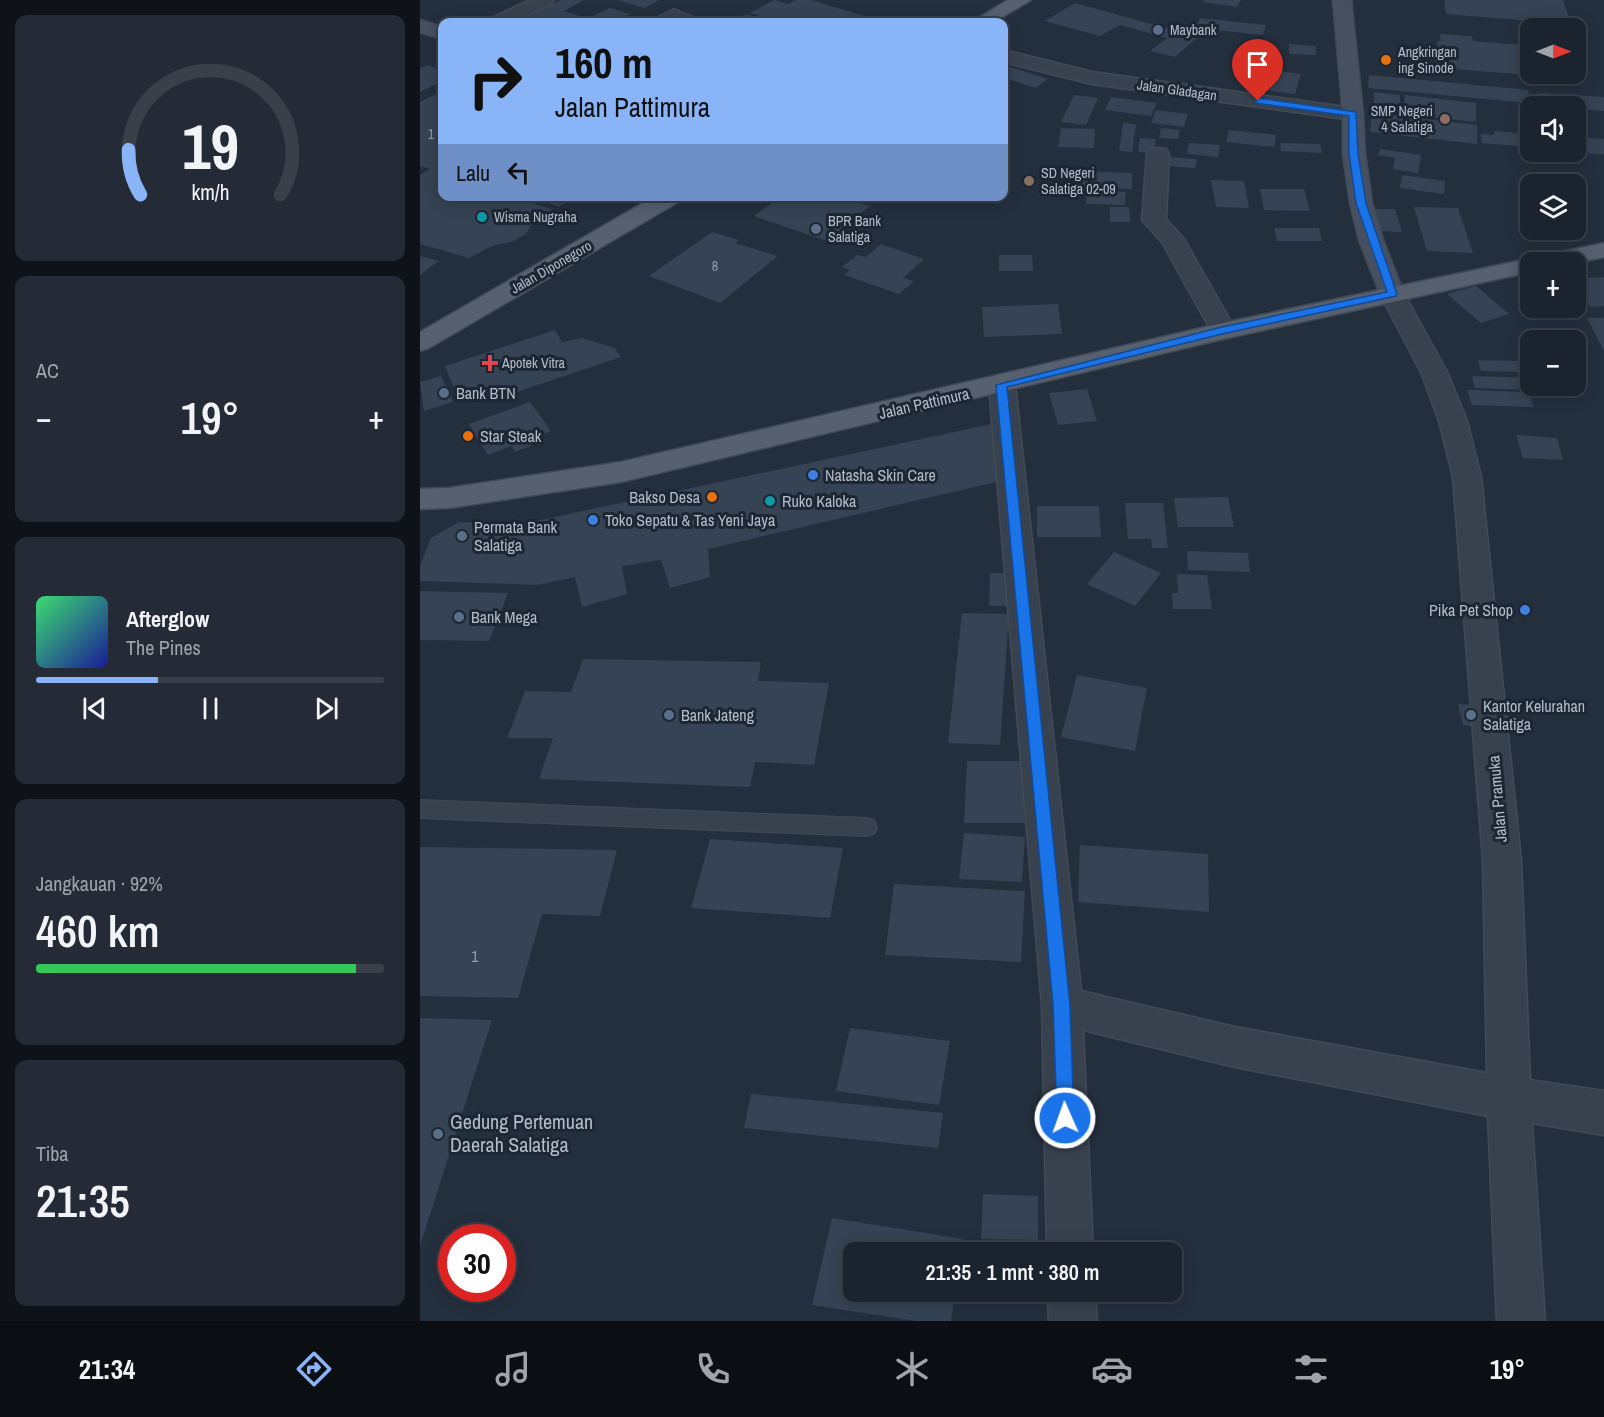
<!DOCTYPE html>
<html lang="id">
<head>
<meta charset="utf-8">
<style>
  body { margin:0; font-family:"Archivo Narrow",sans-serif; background:#242b36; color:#f1f3f6; height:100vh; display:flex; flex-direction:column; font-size:22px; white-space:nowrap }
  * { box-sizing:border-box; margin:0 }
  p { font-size:20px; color:#a0a4aa }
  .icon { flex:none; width:33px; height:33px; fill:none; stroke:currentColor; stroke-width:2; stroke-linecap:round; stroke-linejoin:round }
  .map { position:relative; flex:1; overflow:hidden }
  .drawer { display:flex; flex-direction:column; gap:15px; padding:15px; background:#0f1319; width:420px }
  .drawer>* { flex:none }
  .top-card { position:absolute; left:18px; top:18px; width:570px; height:183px; border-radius:12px; box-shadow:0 3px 15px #0003,0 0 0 2px #39404a; background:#8ab4f8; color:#111; overflow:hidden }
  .needle { width:39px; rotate:90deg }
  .controls { position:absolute; left:1100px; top:18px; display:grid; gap:12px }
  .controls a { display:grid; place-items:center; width:66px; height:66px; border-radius:12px; background:#1b232e; box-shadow:0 3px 15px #0003,0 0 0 2px #39404a; font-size:30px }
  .speed { position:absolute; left:18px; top:1224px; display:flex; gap:12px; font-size:30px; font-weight:700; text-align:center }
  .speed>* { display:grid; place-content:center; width:78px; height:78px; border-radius:50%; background:#1b232e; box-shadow:0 3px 15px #0003,0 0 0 2px #39404a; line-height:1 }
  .speed .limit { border:9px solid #d22; background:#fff; color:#111 }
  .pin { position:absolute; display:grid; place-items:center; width:51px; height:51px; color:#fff; margin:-62px -26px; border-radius:50% 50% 50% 0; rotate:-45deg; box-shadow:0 0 6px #0007 }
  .pin .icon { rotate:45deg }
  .me { position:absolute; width:66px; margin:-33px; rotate:358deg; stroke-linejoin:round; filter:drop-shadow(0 0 4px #0008) }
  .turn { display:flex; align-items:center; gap:21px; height:126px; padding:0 18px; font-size:27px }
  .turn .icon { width:78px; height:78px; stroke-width:2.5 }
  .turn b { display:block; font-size:42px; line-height:51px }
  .then { display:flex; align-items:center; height:57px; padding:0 18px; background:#0003; gap:12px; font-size:22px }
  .big { font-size:45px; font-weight:600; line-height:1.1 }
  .drawer .tile { flex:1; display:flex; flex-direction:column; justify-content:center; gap:9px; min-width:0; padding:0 21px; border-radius:12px; background:#242b36 }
  .drawer .dial { align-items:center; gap:0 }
  .dial svg { height:156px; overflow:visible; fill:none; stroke:#39404a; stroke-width:7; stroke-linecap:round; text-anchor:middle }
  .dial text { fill:#f1f3f6; stroke:none }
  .song { display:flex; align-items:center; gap:18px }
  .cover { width:72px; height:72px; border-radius:9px; background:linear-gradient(135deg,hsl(140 70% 55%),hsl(240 70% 35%)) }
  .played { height:6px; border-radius:3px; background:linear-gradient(90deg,#8ab4f8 35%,#39404a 35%) }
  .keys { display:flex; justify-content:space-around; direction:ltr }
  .heat { display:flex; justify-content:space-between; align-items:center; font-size:33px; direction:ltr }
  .charge { height:9px; border-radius:4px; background:linear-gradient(90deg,#34c759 92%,#39404a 0) }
  .trip { position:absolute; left:423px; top:1242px; width:339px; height:60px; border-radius:12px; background:#1b232e; box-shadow:0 3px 15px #0003,0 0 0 2px #39404a; font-weight:600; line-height:60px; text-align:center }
  .menu { display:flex; height:96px; justify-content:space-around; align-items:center; background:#0b0e12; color:#a0a4aa }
  .menu .icon { width:42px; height:42px }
  .menu .active { color:#8ab4f8 }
  .menu b { font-size:27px; color:#f1f3f6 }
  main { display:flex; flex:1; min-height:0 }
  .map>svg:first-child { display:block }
  .building { fill:#364354 }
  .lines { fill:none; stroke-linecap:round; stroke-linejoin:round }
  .lane-casing { stroke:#414a57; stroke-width:2 }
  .street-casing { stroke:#414a57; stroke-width:3 }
  .secondary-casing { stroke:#414a57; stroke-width:3 }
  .primary-casing { stroke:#414a57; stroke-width:3 }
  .lane { fill:#38414e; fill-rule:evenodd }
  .street { fill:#38414e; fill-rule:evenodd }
  .secondary { fill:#465061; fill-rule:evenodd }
  .primary { fill:#56606e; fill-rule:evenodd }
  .route { fill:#1a73e8; stroke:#114b97; stroke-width:1.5 }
  .service-dot { fill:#5c6f8a; stroke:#1d2633; stroke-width:2 }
  .food-dot { fill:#e8710a; stroke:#1d2633; stroke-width:2 }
  .education-dot { fill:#8d6e63; stroke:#1d2633; stroke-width:2 }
  .culture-dot { fill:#0f9aa8; stroke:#1d2633; stroke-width:2 }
  .health-dot { fill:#e0444e; stroke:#1d2633; stroke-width:2 }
  .shop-dot { fill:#3f7fe0; stroke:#1d2633; stroke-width:2 }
  .labels { text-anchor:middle; stroke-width:6; stroke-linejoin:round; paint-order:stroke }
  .far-poi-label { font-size:14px; fill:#b4bcc9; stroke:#1d2633; text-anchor:start }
  .far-street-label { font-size:14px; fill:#b4bcc9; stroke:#1d2633 }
  .number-label { font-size:14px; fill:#929caa }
  .poi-label { font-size:16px; fill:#b4bcc9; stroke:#1d2633; text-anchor:start }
  .street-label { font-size:16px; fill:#b4bcc9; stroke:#1d2633 }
  .near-number-label { font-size:16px; fill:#929caa }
  .near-poi-label { font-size:20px; fill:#b4bcc9; stroke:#1d2633; text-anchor:start }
</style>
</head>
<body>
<main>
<section class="drawer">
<div class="tile dial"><svg viewBox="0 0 100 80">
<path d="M14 69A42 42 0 1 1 86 69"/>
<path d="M14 69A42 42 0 0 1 8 46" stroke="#8ab4f8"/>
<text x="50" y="56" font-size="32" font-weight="700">19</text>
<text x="50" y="72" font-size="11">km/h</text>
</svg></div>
<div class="tile"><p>AC</p>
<div class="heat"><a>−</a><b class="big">19°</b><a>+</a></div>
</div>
<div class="tile">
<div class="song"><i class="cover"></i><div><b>Afterglow</b><p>The Pines</p></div></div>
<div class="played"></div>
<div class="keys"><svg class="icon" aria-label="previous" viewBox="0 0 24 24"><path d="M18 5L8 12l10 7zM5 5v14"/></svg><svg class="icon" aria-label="pause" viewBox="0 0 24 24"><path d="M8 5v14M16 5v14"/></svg><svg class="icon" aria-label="next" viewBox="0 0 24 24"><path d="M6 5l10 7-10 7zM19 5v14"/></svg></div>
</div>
<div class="tile"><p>Jangkauan · 92%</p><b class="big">460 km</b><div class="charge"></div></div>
<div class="tile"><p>Tiba</p><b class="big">21:35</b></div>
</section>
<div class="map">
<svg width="1184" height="1321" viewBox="0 0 1184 1321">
  <rect width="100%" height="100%" fill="#242f3e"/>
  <!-- building -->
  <path class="building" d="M141 0H164L144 11 160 16 147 22 86 21 104 13 111 15Z
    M197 0H239L225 8Z
    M354 0 368 4 376 0H391L454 19 448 22H359L330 13Z
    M784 0H821L817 7 783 2Z
    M1024 0H1143L1151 24 1026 14Z
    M655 3 778 37 755 57 730 51 747 38 700 25 680 36 625 21Z
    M190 8 210 14 194 22H160Z
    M327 14 349 22H311Z
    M780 18 846 25 843 35 776 28Z
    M1020 34 1052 36 1053 41 1102 45 1100 40H1110V75L1020 68 1017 41H1021Z
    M869 44 896 46V55L869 54Z
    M8 65 22 71V81L0 92V68Z
    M584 65 628 79 616 88 584 78Z
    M829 67 881 74 875 94 822 87Z
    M1115 74H1152L1153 78 1115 75Z
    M949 75 1108 90 1110 103 948 88Z
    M22 91V172L20 173 22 174V196H91L134 210 112 224 106 234 94 241 72 246 49 258 0 244V175L10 169 0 166V102Z
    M954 92 980 95V111L954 109Z
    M1120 93 1184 97V111L1155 109V106H1124Z
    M654 95 678 98 666 125 641 122Z
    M985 95 1056 103V122L983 114Z
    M691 97 737 103 731 116 685 110Z
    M736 110 768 114 764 127 731 123Z
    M952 113 1057 125V144L950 132Z
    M703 123 716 124 712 152 699 151Z
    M641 128 675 129 674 148 638 147Z
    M741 128 760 130 758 139 739 138Z
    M809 130 856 135 854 147 806 142Z
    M1074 131 1109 134 1110 147 1062 143 1061 134 1074 135Z
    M1155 137 1184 139V154L1155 153Z
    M720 138 736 139 733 153 718 152Z
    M769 143 800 145 798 157 767 154Z
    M860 143 900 144 902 153 861 151Z
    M960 149 1001 155 998 173 973 169 975 158 958 155Z
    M745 157 777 159 775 168 744 166Z
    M661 171 712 173V189L659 186Z
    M982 175 1025 181 1024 194 980 188Z
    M791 180 824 181 829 208 796 207Z
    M840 189H884L890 211 844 210Z
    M667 190 706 192 705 205 666 204Z
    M114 196H157L138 207Z
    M361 196H419L450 206 407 241 334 216Z
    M690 207H709L710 222H690Z
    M994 207 1038 208 1053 253 1007 251Z
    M954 209H975L982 232 959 231Z
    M854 228H899L902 241H857Z
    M292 232 319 240 315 243 358 256 300 303 229 276Z
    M461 244 504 259 483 278 494 281 479 294 424 275 430 270 422 267 437 255 446 257Z
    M579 255H612L613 271H579Z
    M0 256 19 261 0 275Z
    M1184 277V306L1171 307 1155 285V279Z
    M1056 286 1089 314 1061 323 1027 294Z
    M638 304 642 334 564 337 562 307Z
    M1167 318H1184V351Z
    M135 330 142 342 162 338 195 348 201 357 82 397 74 388 40 402 25 366Z
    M1058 360 1100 361 1104 372 1061 371Z
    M21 376 33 402 4 411 0 382Z
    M1052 376 1110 378V386H1113L1115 390 1055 388Z
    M667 389 677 421 638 425 629 393Z
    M1047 390 1108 392 1114 407 1052 405Z
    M110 402 131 431 114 438 118 443 95 452 91 446 68 455 49 424Z
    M572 424 580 481 288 549 290 577 250 588 241 560 202 566 207 594 162 607 155 577 117 585 0 581V566L11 538 39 522 102 524Z
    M1096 435 1137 438 1143 460 1103 458Z
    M808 497 814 527H758L754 498Z
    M705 503H743L748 548H732L731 539H708Z
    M617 506H679L681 537H617Z
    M767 551 828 553 830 572 768 570Z
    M694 552 741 573 715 606 667 584Z
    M570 573H596V606H569Z
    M757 574 787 575 792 609H753L752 593H758Z
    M0 591 88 593 69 641 0 640Z
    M542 613 589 614 580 745 528 743Z
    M163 659 341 662 338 681 409 683 394 765 335 762 330 787 119 779 133 738H87L105 691 151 692Z
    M657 675 727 688 715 751 641 737Z
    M1038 704 1059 705 1064 727 1043 725Z
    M547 761H611L610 823H544Z
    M544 833 605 837 602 882 539 879Z
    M290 839 423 848 410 918 271 908Z
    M660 845 788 854 789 912 658 902Z
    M0 847 197 850 180 916 122 914 98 998 0 996Z
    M474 884 605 891 601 962 465 955Z
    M0 1018 72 1020 0 1246Z
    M430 1028 530 1041 519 1105 416 1091Z
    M331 1094 523 1113 518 1148 324 1128Z
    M563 1194 618 1196V1240L561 1239Z
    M412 1218 543 1239 541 1252H434V1292H535L531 1321H496L392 1305Z"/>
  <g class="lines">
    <!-- lane casing -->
    <g class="lane-casing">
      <path id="lane" d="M254 9 281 20 278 22H265L266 20 254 16 241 22H227Z
        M0 800 446 818 454 820 457 827 454 834 446 836 0 818Z"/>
    </g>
    <!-- street casing -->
    <g class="street-casing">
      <path id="street" d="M110 0H134L131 4 93 22H70L72 18Z
        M584 50 672 72 933 108 940 110 943 114 940 118 933 120 672 84 584 62Z
        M738 148 746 149 749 154 746 219 764 239 816 331 812 336 803 339 794 336 742 242 722 220 727 154 730 149Z
        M972 287 981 289 984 294 1028 374 1047 421 1061 477 1101 860 1110 1080 1184 1091V1135L1112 1123 1125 1321H1077L1068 1116 815 1067 663 1030 673 1252H627L622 1005 569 385 573 379 582 377 591 379 595 385 661 991 815 1027 1067 1073 1063 860 1033 477 1019 421 1002 374 960 294 963 289Z
        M628 1292H675L677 1321H629Z"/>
    </g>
    <!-- secondary casing -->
    <g class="secondary-casing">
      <path id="secondary" d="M913 0H931L943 114 945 154 952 203 963 240 984 294 981 299 972 301 963 299 960 294 939 240 930 203 923 154V114Z
        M0 20 22 27V39L0 32Z"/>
    </g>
    <!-- primary casing -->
    <g class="primary-casing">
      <path id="primary" d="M588 0H611L574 22H552Z
        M235 196H263L260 201 9 348 0 351V332Z
        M1184 243V257L1155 263 1110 262V272L803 339 201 482 29 508 0 509V489L29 488 201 462 803 323Z"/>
    </g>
    <!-- lane -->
    <use href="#lane" class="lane"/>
    <!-- street -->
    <use href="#street" class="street"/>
    <!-- secondary -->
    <use href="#secondary" class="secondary"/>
    <!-- primary -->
    <use href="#primary" class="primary"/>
  </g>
  <!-- route -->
  <path class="route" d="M838 98 936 112 938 154 946 203 977 294 976 296 802 334 587 387 650 1005 654 1118 652 1124 645 1126 639 1124 637 1118 633 1005 576 385 802 327 967 292 936 203 929 154V116L835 103Z"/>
  <!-- markers -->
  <g class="service-dot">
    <circle cx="738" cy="30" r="6"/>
    <circle cx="396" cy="229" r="6"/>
    <circle cx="24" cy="393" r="6"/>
    <circle cx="42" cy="536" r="6"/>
    <circle cx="39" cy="617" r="6"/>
    <circle cx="249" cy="715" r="6"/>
    <circle cx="1051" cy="715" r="6"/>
    <circle cx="18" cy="1134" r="6"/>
  </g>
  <g class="food-dot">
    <circle cx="966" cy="60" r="6"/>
    <circle cx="48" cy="436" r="6"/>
    <circle cx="292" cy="497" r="6"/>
  </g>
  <g class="education-dot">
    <circle cx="1025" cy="119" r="6"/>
    <circle cx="609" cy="181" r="6"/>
  </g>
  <g class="culture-dot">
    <circle cx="62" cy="217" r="6"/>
    <circle cx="350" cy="501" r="6"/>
  </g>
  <path class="health-dot" d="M67 354h6v6h6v6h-6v6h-6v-6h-6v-6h6z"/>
  <g class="shop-dot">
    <circle cx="393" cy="475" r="6"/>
    <circle cx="173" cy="520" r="6"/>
    <circle cx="1105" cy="610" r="6"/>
  </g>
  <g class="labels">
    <!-- far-poi labels -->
    <g class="far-poi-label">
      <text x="750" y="35">Maybank</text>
      <text x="978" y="57">Angkringan<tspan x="978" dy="16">ing Sinode</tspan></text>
      <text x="1013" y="116" text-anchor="end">SMP Negeri<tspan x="1013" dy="16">4 Salatiga</tspan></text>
      <text x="621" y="178">SD Negeri<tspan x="621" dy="16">Salatiga 02-09</tspan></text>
      <text x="74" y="222">Wisma Nugraha</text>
      <text x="408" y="226">BPR Bank<tspan x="408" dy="16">Salatiga</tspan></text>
      <text x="82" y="368">Apotek Vitra</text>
    </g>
    <!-- far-street labels -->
    <g class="far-street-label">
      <text transform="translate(757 90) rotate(8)" y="5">Jalan Gladagan</text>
      <text transform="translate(131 267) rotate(-30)" y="5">Jalan Diponegoro</text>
    </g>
    <!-- number labels -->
    <g class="number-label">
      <text x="11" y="139">1</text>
      <text x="295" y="271">8</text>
    </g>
    <!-- poi labels -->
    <g class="poi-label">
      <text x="36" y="399">Bank BTN</text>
      <text x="60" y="442">Star Steak</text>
      <text x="405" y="481">Natasha Skin Care</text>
      <text x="280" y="503" text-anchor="end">Bakso Desa</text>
      <text x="362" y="507">Ruko Kaloka</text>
      <text x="185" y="526">Toko Sepatu &amp; Tas Yeni Jaya</text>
      <text x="54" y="533">Permata Bank<tspan x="54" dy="18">Salatiga</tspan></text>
      <text x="1093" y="616" text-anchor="end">Pika Pet Shop</text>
      <text x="51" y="623">Bank Mega</text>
      <text x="1063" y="712">Kantor Kelurahan<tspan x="1063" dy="18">Salatiga</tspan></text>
      <text x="261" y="721">Bank Jateng</text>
    </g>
    <!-- street labels -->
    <g class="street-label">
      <text transform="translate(504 403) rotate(-13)" y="6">Jalan Pattimura</text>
      <text transform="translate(1077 799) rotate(-95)" y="6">Jalan Pramuka</text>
    </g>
    <!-- near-number labels -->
    <g class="near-number-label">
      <text x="55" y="962">1</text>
    </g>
    <!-- near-poi labels -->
    <g class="near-poi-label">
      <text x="30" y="1129">Gedung Pertemuan<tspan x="30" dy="23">Daerah Salatiga</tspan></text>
    </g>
  </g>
</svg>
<div class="controls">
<a><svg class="needle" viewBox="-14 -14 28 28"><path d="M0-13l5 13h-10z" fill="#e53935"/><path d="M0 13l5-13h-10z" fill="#a0a4aa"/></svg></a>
<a><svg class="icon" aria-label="sound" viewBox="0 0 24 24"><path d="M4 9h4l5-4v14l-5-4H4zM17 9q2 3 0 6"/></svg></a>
<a><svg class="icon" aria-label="layers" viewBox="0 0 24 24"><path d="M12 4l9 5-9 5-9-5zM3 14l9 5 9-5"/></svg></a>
<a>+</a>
<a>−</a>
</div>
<div class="speed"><div class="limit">30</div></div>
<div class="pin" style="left:838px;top:101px;background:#d93025"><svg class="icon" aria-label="arrive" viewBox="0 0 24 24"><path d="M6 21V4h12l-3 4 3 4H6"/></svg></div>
<svg class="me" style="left:645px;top:1118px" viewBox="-20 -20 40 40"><circle r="17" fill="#1a73e8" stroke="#fff" stroke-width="3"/><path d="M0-11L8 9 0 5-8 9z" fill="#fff"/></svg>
<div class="trip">21:35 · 1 mnt · 380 m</div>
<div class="top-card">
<div class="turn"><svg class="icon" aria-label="right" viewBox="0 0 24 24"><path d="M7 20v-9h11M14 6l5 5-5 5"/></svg><div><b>160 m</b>Jalan Pattimura</div></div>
<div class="then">Lalu<svg class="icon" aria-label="left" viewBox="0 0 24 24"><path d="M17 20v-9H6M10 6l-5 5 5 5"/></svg></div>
</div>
</div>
</main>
<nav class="menu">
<b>21:34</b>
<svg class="icon active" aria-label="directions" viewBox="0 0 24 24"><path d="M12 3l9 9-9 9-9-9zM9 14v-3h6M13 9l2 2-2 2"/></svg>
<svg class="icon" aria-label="music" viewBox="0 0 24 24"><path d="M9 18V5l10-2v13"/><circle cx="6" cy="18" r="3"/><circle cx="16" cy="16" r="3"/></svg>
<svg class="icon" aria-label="phone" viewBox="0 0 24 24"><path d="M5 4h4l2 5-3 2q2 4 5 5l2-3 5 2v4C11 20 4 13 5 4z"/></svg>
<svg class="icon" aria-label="climate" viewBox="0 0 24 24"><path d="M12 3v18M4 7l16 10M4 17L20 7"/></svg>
<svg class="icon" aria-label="car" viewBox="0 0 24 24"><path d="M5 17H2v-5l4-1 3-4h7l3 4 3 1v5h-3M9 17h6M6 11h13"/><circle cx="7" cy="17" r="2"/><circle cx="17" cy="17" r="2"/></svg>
<svg class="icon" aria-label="filters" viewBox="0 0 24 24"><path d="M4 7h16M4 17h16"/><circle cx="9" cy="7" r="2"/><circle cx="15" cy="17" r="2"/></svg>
<b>19°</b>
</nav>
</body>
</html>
